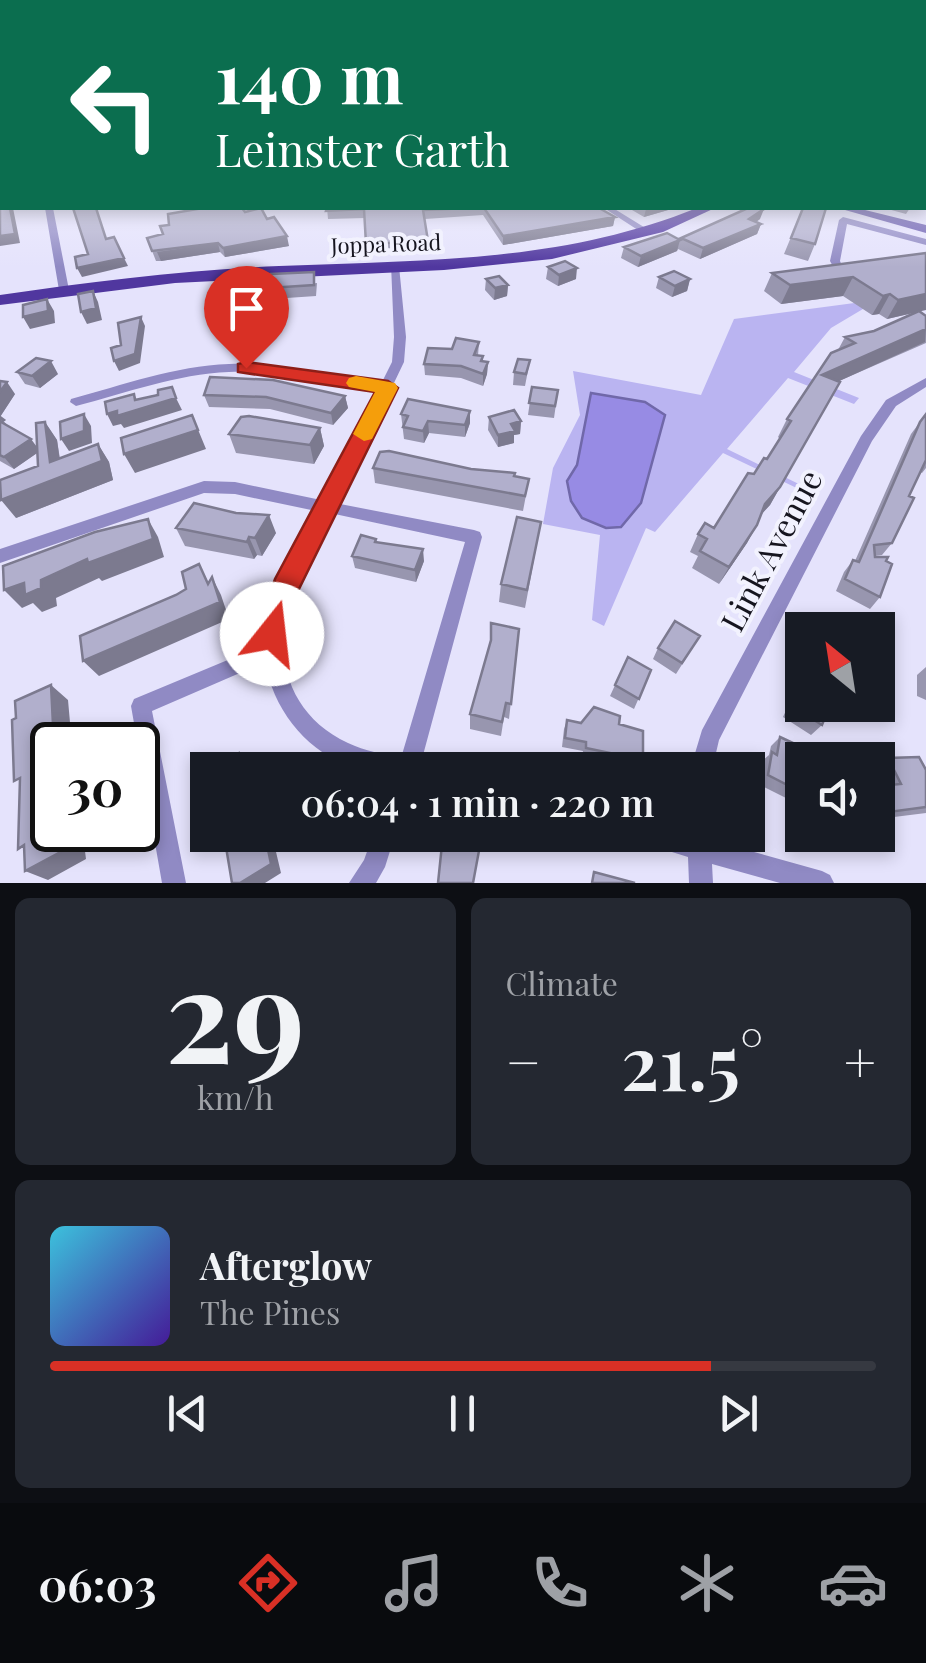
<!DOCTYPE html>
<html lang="en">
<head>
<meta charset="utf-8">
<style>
  body { margin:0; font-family:"Playfair Display",serif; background:#242831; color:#f1f3f6; height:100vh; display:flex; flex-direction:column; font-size:38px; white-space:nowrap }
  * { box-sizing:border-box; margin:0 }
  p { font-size:32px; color:#9ea1a6 }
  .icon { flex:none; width:55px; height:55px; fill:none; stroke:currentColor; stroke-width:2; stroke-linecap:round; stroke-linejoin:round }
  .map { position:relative; height:883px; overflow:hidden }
  .sheet { display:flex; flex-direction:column; gap:15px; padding:15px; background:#0d0f14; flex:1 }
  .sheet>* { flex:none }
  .banner { position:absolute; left:0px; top:0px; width:928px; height:210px; box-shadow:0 5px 15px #0003; background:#0b6e4f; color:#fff; overflow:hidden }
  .needle { width:65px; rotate:330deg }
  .controls { position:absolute; left:785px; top:612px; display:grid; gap:20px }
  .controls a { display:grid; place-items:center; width:110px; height:110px; border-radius:0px; background:#171b24; box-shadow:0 5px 15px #0003; font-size:50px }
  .speed { position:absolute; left:30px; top:722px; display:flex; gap:20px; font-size:50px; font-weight:700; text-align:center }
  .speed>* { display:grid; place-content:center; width:130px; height:130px; border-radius:50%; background:#171b24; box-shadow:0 5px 15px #0003; line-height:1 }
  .speed .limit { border:5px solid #111; border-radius:15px; background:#fff; color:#111 }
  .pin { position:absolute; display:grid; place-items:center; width:85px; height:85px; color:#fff; margin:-102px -42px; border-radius:50% 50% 50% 0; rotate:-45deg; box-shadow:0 0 10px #0007 }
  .pin .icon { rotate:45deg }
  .me { position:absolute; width:110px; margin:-55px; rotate:16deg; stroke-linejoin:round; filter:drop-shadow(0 0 8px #0008) }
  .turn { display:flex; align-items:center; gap:35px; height:210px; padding:0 50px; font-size:45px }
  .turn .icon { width:130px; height:130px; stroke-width:2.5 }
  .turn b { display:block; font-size:70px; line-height:85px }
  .big { font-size:75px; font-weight:600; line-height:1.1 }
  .sheet .widget { flex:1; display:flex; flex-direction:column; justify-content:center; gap:15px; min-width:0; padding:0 35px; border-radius:15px; background:#242831 }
  .sheet .dial { align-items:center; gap:0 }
  .dial b { font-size:130px; line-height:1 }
  .song { display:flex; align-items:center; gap:30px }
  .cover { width:120px; height:120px; border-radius:15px; background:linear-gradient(135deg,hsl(190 70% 55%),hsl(260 70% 35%)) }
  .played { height:10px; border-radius:5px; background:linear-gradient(90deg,#d93025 80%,#363941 80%) }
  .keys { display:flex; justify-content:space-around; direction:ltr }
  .heat { display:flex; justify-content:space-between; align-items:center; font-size:55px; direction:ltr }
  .sheet .tiles { flex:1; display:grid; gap:15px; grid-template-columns:1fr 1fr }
  .widget:last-child { grid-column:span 2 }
  .trip { position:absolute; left:190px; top:752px; width:575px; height:100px; border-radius:0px; background:#171b24; box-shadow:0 5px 15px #0003; font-weight:600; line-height:100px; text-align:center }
  .dock { display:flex; height:160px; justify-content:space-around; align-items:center; background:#090b0e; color:#9ea1a6 }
  .dock .icon { width:70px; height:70px }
  .dock .selected { color:#d93025 }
  .dock b { font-size:45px; color:#f1f3f6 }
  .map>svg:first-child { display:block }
  .green { fill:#bab4f1 }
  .water { fill:#978be4; stroke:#7068a9; stroke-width:2.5 }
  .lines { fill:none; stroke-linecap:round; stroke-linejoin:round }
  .street { fill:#908ac4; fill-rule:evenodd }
  .secondary { fill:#695caf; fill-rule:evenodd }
  .primary { fill:#50379f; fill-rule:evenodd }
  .wall { fill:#9896af }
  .shaded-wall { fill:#7c7a8f }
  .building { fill:#b1afcc; stroke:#7c7a8f; stroke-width:2.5 }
  .route { fill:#d93025; stroke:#8d1f18; stroke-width:2.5 }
  .slow { fill:#f59e0b }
  .labels { text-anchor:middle; stroke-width:8; stroke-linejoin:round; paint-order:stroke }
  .far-street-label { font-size:22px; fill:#16151f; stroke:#f2f2fe }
  .near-street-label { font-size:32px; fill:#16151f; stroke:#f2f2fe }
</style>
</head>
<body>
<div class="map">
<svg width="926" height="883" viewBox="0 0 926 883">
  <rect width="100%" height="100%" fill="#e5e3fc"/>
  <!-- green -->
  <path class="green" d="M862 302 868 306 831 328 794 372 859 398 854 404 788 378 727 449 805 487 803 491 723 453 655 532 646 528 604 626 592 620 600 535 543 524 553 468 580 415 573 371 701 395 734 319Z"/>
  <!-- water -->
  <path class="water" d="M591 393 645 402 665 415 641 503 621 527 606 528 582 518 571 501 567 481 577 465Z"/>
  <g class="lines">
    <!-- street -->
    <path class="street" d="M925 200H926V206H925Z
      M45 208H53L69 290 68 292 64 293 59 290Z
      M604 208H613L652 232 644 234Z
      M843 217 926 239V245L847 224 840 261 843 268 835 270 830 261 839 220Z
      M391 264 399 266 406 337 404 362 393 385 394 387 390 390 335 503 474 530 480 532 482 537 419 770C401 770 380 773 362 769 311 758 274 713 265 662L152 711 186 883H162L131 706 134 699 264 645C265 596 294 553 316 511L235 494 204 493 0 563V549L204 481 235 482 321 500 378 390C329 382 279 370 229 372 177 374 126 393 76 406L70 402 71 399C123 385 175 366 229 364 280 362 331 375 382 382L392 362 394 337ZM330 513 465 542 401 758C383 754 365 751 348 743 287 715 270 651 293 591 303 564 318 539 330 513Z
      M926 378V387L896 406 872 441 719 740 712 770H690L702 730 861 436 886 400Z
      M373 835H395L385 867 376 883H349L364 860Z
      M640 835H710L711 840 822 871 830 875 834 883H780L712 864 713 883H689L688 857 643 843Z"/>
    <!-- secondary -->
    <path class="secondary" d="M838 208H857L926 225V233Z"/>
    <!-- primary -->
    <path class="primary" d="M697 208H715L663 232 552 259 444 270 175 283 0 305V295C93 281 186 270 279 266 425 260 560 263 697 208Z"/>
  </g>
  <!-- wall -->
  <path class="wall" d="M327 208H599L615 217 613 226 503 245 483 215 425 219 429 250 367 253 365 218 328 219Z
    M633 208H675L644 217 632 210Z
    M803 208 815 244 808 261 784 254Z
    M884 208H910L906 214Z
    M245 212 267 219 289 246 225 257 220 252 161 261H156L147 238Z
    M760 219 756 222 761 224 757 234 700 259 678 249 677 251 638 267 621 258 624 247 680 240 681 238Z
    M926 253 920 312 926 316V343L839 381 770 505 760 516 747 543 719 584 692 568 698 556 690 552 698 534 714 528 754 474 767 459 780 439 778 437 787 419 838 350 845 337 874 331 917 312 887 319 879 314 872 315 843 296 781 304 764 291 772 273Z
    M548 267 576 279 558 286 546 279Z
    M659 277 690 279 687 291 672 297 656 288Z
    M486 279 508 285 507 296 494 300 485 290Z
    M317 283 316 296 272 299 269 288Z
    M479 342 478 356H483V362H488L487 374 483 386 461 378 425 375 424 364 452 349Z
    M530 360 525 386 513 385 514 372Z
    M17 372 58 374 40 388 25 384Z
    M532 387 558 390 554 418 528 415Z
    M0 392 15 394 0 417 9 427 37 447 45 422 57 440 60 459 98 444 109 462 113 480 16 518 38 466 37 453 14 469 0 461Z
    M204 395 345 396 348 408 333 425 270 409 209 407Z
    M470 411V423L465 437 429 433 424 443 404 439 401 414Z
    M926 414V468L922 473 920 472 909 496 892 543 882 555 874 556 886 561 880 597 870 609 836 591 844 572 853 560 855 561 911 434Z
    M489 417 521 421 520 434 514 435V443L498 447 488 430Z
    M320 428 324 446 314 464 236 453 229 434Z
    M373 468 471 469 529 479 523 511 375 483Z
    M236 513 276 533 262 556 257 555 254 559 185 546 176 528Z
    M541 522 525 608 499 602 501 584Z
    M377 542 424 561 416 582 355 568 352 556Z
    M519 629 509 719 504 717 501 736 470 729V714Z
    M700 636 676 674 653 659 658 648Z
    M628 657 651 670 634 709 610 696Z
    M926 667V700L917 696V675Z
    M802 680V705L822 725 811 735 783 717 797 687Z
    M567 720 581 723 619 724 643 760 638 768 582 757 583 751 562 747 564 729Z
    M780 737 799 791 788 799 758 784 762 761 769 755 771 746Z
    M888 758 926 770V813L878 819V786L884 785 878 772V766Z"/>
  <!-- shaded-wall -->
  <path class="shaded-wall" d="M10 208H13L20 243 0 246V236Z
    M651 208H675L644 217 646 209Z
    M764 209 760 219 746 229 749 219Z
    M615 217 613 226 503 245V236Z
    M761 224 757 234 700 259 703 248Z
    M287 236 289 246 225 257 223 248Z
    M680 240 677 251 638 267 641 256Z
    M218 243 220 252 161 261 157 252Z
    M124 258 128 266 82 277 77 268Z
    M577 268 576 279 558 286 559 275Z
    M853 277 843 296 781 304 790 285Z
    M690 279 687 291 672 297 675 286Z
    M508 285 507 296 494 300 495 288Z
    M93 291 98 302 102 320 87 324 81 312Z
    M890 294 879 314 872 315 883 296Z
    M926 294V310L887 319 898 300Z
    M47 299 54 311 55 323 30 329 23 317Z
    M141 317 145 326 140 363 119 371 114 361Z
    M926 329 925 342 813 393 822 375Z
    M51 361 58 374 40 388 32 376Z
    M488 362 487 374 483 386V374Z
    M7 382 15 394 0 417V392Z
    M134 394 140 406 176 398 182 410 124 428 121 424 113 426 107 414 135 400Z
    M345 396 348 408 333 425 331 413Z
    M830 400 770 505 755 521 765 504Z
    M470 411V423L465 437V425Z
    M84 414 91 426 92 443 69 451 61 439Z
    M192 415 206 449 135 473 124 454Z
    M428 421 429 433 424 443 423 431Z
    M521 421 520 434 514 435V443L498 447V435L511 424Z
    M45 422 57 440 62 476 98 444 109 462 113 480 16 518 1 500 50 462Z
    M320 428 324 446 314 464 310 445Z
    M31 439 40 451 14 469 4 457Z
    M269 515 276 533 262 556 255 538Z
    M148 519 158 537 164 557 102 581 99 578 56 598 57 606 42 612 33 603 22 608 4 590 24 583 41 580Z
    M757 525 747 543 719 584 729 567Z
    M249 537 257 555 254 559 247 542Z
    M423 549 424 561 416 582 415 570Z
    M212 577 221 595 229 619 99 676 83 661 220 602Z
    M51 685 68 700 72 745H54Z
    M239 753 250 767 251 770H246Z
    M54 830H75V832L83 836 86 859 48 880 25 871Z
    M265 835H272L281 873 265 883H240Z"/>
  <!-- building -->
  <path class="building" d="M0 160H2V208H10L15 234 0 236Z
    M73 208H96L106 239 114 237 124 258 77 268 75 257 88 254Z
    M203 208H242L245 212 261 208 267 219 274 217 287 236 223 248 218 243 152 251 147 238 163 234 160 226 169 225 168 214Z
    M327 208H470L423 210 428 241 366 244 364 209 326 211Z
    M484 208H599L615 217 503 236Z
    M748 208H763L764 209 749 219 761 224 703 248 681 238Z
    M803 208H826L815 244 791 238Z
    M667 233 680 240 641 256 624 247Z
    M926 253V294L898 300 890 294 883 296 853 277 790 285 772 273Z
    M565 261 577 268 559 275 548 267Z
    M674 271 690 279 675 286 659 277Z
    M314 272V285L269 288 271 274Z
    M499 276 508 285 495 288 486 279Z
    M93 291 96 308 81 312 78 294Z
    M47 299 48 311 23 317V305Z
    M919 311 926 316V329L822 375 840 382 780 487 765 504 757 525 729 567 700 551 707 539 698 534 705 523 714 528 748 473 754 474 764 458 767 459 791 421 787 419 831 353 855 343 845 337 874 331Z
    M141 317 135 354 114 361 111 348 121 345 118 323Z
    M456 338 479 342 474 355 483 356 481 361 488 362 483 374 461 366 424 364 428 348 452 349Z
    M36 358 51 361 32 376 17 372Z
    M518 359 530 360 526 374 514 372Z
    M210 377 273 380 345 396 331 413 266 397 204 395Z
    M0 381 7 382 0 392Z
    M172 387 176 398 117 416V411L107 414 105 402 134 394 135 400 158 395V390Z
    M532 387 558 390 555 406 529 403Z
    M408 399 470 411 465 425 428 421 423 431 403 427 408 416 401 414Z
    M514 410 521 421 511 424 515 431 498 435 489 417Z
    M84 414V431L61 439 60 422Z
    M926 414V460L909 496 914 498 892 543 874 545 875 557H888L886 561 892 564 880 597 845 579 853 560 859 562 920 422Z
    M192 415 198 430 124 454 121 438Z
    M249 416 320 428 310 445 229 434 241 417Z
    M0 417 4 420 1 422 31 439 4 457 0 455Z
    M45 422 50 462 98 444 102 461 1 500 0 480 38 466 36 423Z
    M389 451 471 469 515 473 514 476 529 479 525 496 373 468 380 452Z
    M194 503 236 513 269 515 255 538 249 537 247 542 176 528Z
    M517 517 541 522 527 590 501 584Z
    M148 519 153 539 88 563 87 559 41 580V588L25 595 24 583 4 590 3 566 95 532Z
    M361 535 376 539 375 542 423 549 415 570 352 556Z
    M199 564 208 584 212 577 220 602 83 661 80 636 176 595 186 589 182 572Z
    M675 621 700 636 682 663 658 648Z
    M491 623 519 629 511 704 506 703 502 722 470 714 491 640Z
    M628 657 651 670 639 699 615 685Z
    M51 685 54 745H52V830H64L66 849 25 871 24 845 18 849 20 778 14 781 12 720 16 718 15 701Z
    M802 685V705H830L822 725 793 707Z
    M594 707 620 716 619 724 643 731V760L586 748V742L565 738 567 720 581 723Z
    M780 737 808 750 806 760H802V776L799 791 768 775 772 752 777 755Z
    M239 753 246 770H208Z
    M919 757 926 770V807L889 812 878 786 901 784 888 758Z
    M224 835H265L271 864 240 883H232Z
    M443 835H461L481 840 473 883H438Z
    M594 872 635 883H592Z"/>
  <!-- sky -->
  <linearGradient id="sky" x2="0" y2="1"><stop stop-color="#87a4e6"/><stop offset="0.54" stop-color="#f3f2fe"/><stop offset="1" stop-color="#f3f2fe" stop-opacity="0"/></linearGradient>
  <rect width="926" height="267" fill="url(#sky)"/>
  <!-- route -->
  <path class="route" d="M246 362 388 381 398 388 299 589 282 644 272 648 261 644 257 634 275 579 375 392 238 372V364Z"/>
  <!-- slow -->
  <path class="slow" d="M356 376 395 383 398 388 372 439 364 441 353 434 375 392 349 387 346 383 349 378Z"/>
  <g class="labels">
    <!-- far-street labels -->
    <g class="far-street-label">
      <text transform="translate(386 244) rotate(-2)" y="8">Joppa Road</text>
    </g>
    <!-- near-street labels -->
    <g class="near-street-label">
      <text transform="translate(772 551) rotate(-62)" y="11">Link Avenue</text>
    </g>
  </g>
</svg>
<div class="controls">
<a><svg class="needle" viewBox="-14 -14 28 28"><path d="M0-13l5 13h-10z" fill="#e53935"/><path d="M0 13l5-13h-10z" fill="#9ea1a6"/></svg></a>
<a><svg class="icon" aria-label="sound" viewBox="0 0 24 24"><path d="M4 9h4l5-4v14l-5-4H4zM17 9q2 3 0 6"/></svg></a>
</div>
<div class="speed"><div class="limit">30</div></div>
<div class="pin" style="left:246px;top:368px;background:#d93025"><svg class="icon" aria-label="arrive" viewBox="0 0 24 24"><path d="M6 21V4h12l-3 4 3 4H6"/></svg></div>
<svg class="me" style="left:272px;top:634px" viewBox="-20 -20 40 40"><circle r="19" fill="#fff"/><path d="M0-13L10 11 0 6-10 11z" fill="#d93025"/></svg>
<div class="trip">06:04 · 1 min · 220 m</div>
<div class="banner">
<div class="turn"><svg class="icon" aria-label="left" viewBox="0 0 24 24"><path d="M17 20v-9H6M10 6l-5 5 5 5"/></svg><div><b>140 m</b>Leinster Garth</div></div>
</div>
</div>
<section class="sheet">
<div class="tiles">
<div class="widget dial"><b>29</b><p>km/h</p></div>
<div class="widget"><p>Climate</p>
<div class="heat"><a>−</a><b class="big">21.5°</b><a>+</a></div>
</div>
<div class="widget">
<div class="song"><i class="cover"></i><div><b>Afterglow</b><p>The Pines</p></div></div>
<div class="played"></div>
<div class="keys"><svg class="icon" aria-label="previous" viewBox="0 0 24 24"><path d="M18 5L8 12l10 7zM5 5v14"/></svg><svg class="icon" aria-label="pause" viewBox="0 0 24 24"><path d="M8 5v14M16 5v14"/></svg><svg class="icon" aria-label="next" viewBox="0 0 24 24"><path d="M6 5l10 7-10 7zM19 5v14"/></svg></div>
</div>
</div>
</section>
<nav class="dock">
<b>06:03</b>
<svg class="icon selected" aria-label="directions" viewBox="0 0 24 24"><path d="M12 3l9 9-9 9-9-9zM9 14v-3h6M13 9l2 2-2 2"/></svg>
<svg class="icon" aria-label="music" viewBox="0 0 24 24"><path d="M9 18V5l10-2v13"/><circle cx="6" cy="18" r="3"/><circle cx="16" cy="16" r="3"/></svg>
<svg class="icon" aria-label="phone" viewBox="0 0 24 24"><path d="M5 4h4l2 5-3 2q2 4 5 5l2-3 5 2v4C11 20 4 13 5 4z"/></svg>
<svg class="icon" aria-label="climate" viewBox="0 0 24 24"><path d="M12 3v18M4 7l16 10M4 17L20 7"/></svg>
<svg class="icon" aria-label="car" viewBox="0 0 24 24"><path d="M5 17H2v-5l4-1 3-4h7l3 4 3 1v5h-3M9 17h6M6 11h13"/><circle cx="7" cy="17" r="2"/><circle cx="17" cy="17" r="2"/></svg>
</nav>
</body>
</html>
